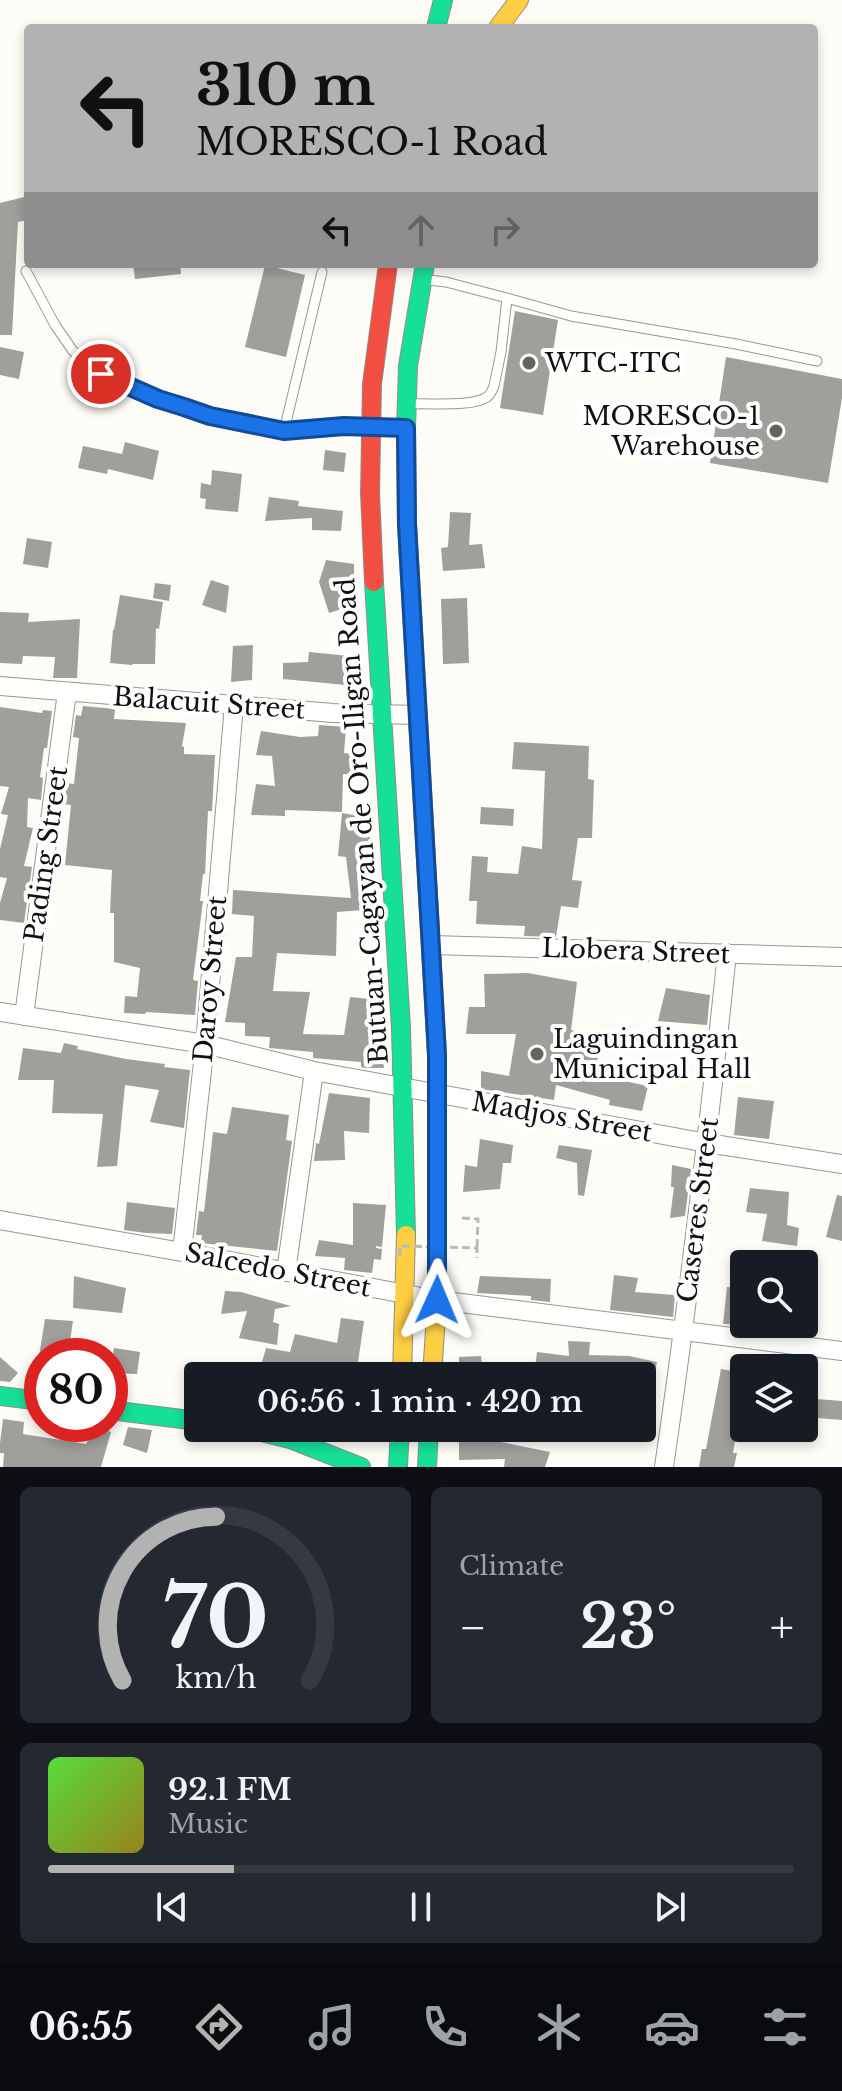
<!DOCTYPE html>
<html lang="en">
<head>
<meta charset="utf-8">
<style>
  body { margin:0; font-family:"Libre Baskerville",serif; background:#242831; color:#f1f3f6; height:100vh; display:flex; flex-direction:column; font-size:30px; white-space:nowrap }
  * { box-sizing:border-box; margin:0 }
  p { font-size:26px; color:#9ea1a6 }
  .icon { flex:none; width:44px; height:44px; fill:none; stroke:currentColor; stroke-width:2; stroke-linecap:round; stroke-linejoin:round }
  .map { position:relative; height:1467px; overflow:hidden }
  .side { display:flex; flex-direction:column; gap:20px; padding:20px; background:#0d0f14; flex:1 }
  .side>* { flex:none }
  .top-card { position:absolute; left:24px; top:24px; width:794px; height:244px; border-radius:8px; box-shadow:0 4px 12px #0003; background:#b2b2b3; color:#111; overflow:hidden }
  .tools { position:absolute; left:730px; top:1250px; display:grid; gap:16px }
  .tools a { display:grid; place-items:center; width:88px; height:88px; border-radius:8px; background:#171b24; box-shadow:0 4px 12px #0003; font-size:40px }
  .speed { position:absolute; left:24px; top:1338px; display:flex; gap:16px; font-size:40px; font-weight:700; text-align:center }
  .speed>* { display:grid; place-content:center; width:104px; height:104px; border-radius:50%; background:#171b24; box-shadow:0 4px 12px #0003; line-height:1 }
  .speed .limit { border:12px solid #d22; background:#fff; color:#111 }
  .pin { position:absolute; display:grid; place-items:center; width:68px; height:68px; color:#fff; margin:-34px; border:4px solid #fff; border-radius:50%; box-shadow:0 2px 8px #0007 }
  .me { position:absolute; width:88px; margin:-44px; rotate:1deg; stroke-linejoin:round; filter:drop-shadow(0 0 6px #0008) }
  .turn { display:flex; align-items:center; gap:28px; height:168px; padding:0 40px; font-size:36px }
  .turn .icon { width:104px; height:104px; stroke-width:2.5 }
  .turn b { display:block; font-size:56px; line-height:68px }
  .lanes { display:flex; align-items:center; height:76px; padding:0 40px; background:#0003; justify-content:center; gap:40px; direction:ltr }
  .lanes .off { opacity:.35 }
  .big { font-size:60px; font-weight:600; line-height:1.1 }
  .side .card { flex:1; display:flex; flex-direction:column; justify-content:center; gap:12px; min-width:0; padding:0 28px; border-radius:12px; background:#242831 }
  .side .dial { align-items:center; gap:0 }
  .dial svg { height:208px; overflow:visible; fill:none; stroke:#363941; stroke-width:7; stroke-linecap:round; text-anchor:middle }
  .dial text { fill:#f1f3f6; stroke:none }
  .song { display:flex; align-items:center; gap:24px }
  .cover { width:96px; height:96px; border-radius:12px; background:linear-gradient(135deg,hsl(110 70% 55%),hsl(50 70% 35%)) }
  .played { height:8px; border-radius:4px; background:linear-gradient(90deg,#b2b2b3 25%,#363941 25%) }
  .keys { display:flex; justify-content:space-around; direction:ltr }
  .heat { display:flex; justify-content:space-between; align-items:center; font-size:44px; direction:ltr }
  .side .tiles { flex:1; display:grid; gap:20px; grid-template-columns:1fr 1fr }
  .card:last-child { grid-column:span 2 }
  .trip { position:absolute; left:184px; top:1362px; width:472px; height:80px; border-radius:8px; background:#171b24; box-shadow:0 4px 12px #0003; font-weight:600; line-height:80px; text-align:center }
  .tabs { display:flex; height:128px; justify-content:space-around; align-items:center; background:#090b0e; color:#9ea1a6 }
  .tabs .icon { width:56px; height:56px }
  .tabs .active { color:#b2b2b3 }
  .tabs b { font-size:36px; color:#f1f3f6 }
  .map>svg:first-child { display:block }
  .building { fill:#a19f9c }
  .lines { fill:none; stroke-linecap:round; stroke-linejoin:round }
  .lane-casing { stroke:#979795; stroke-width:11 }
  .street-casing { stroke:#979795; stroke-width:20 }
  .fast-casing { stroke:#8e8d8b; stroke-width:20 }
  .slow-casing { stroke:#8e8d8b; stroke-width:20 }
  .jam-casing { stroke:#8e8d8b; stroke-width:20 }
  .path { stroke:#b9b9b8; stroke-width:3; stroke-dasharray:8 4; stroke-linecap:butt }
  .lane { stroke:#fffffe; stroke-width:9 }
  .street { stroke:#fffffe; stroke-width:18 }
  .fast { stroke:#16e098; stroke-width:18 }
  .slow { stroke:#ffcf43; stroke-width:18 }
  .jam { stroke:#f24e42; stroke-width:18 }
  .path-bridge { stroke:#b9b9b8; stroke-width:3; stroke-dasharray:8 4; stroke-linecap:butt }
  .route-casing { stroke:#114b97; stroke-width:20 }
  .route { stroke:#1a73e8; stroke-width:14 }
  .poi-dot { fill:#646362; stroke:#fff; stroke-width:3 }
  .labels { text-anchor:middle; stroke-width:8; stroke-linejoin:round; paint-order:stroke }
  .poi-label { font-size:26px; fill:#111; stroke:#fff; text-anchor:start }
  .street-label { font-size:26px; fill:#111; stroke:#fff }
</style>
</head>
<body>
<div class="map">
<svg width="842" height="1467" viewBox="0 0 842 1467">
  <rect width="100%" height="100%" fill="#fdfcf7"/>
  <!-- building -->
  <path class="building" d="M28 196V220L18 222 12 335H0V203Z
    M133 264H180L181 274 135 279Z
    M265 265 305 275 286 357 245 347Z
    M515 311 558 320 543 415 500 408Z
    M0 347 24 352 19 379 0 375Z
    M726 357 842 379V398L828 483 710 463Z
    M125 442 159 451 153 480 108 469 107 474 78 468 83 446 122 454Z
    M325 450 346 453 344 472 323 470Z
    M212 470 242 474 238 512 205 509 206 499 200 498 201 483 211 485Z
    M269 497 299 501 298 506 343 511 341 531 312 530V518L265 521Z
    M450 512 471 513 469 545 482 544 485 568 443 571 441 548 448 547Z
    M27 538 52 542 48 568 23 564Z
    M326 560 354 564V579L346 580V582H339L345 608 329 613 319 582Z
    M211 580 229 586 226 613 202 605Z
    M155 583 171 585 169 601 153 598Z
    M120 595 163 602 159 629 156 628 155 664H133L132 665 110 663 113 630H114Z
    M467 598 469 663 443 664 441 599Z
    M0 612 29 613 28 622 80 619 77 678H53L55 657 23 656 22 664 0 663Z
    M253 645 252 680 231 682 233 646Z
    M309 652 349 656 346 685 283 679V663L308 662Z
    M83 706 115 709 114 719 186 723 182 746 184 747V754L215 755 212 811H208L205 874H203L200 901H203L193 980 198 981 195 1015 146 1012 145 1014 124 1013 125 996 137 997 140 968 114 962V913H110L112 870 65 865 71 805 64 804 67 783 74 784 79 738 73 737 76 715 81 716Z
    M0 707 42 713 43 710 52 711 47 748H44L40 777 43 778 41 800 28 798 27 827 33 828 24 866 32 867 24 923 0 920V903L7 878 0 877V849L8 815 1 814 9 787 0 786Z
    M319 725 346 727 344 753 355 754 353 775 343 774 342 812 285 810V816L251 815 256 784 275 786 272 756 256 755 261 731 300 737 318 736Z
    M514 742 589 746 588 779 594 780 592 838H578L572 880 582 881 578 908 561 906 556 937 524 936 525 926 476 924 477 901H469L472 856 488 857 487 872 518 874 522 846 542 849 545 771 512 769Z
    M481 807 514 809 513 826 480 824Z
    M342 813 370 818V841H371L376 909 337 912 336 956 277 953 273 991 310 992 303 1034 344 1035 350 997 381 1000 384 1068H366L361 1067V1062L313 1058V1052L269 1048 270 1037 245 1036V1023L225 1022 236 957H252L254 916 232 914 233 890 351 898 346 857 338 856Z
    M528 973 577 982 571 1030 601 1036 595 1075 648 1086 642 1111 609 1105 610 1100 556 1085 554 1100 481 1089V1071L509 1076 516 1034H466L469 1007H485L484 974Z
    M666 988 710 995 707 1025 658 1021Z
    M64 1043 78 1046 77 1049 126 1059 165 1064 164 1067 190 1070 184 1128 150 1122 159 1090 125 1085 117 1166 97 1167 103 1114 52 1113 54 1080H18L23 1048 61 1053Z
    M329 1093 370 1098 369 1133 344 1131 345 1160 314 1161 316 1143 319 1144Z
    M738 1097 774 1101 769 1139 734 1135Z
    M232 1107 289 1115 286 1140 292 1141 277 1251 201 1243 202 1235H196L199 1211 204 1212 213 1132 227 1134Z
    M480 1139 513 1145 511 1163H503L500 1189 463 1192 465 1165 477 1167Z
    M559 1145 592 1150 584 1196 578 1195 577 1163 556 1158Z
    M672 1165 691 1169 685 1216 670 1218 674 1187H671Z
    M750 1188 789 1192 787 1225 799 1228 797 1246 762 1241 767 1214 746 1212Z
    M837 1195 842 1196V1241L826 1237Z
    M127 1202 175 1208 172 1234 146 1233 124 1230Z
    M353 1203 386 1205 382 1247 376 1246V1248L382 1249 381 1260 374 1259 372 1273 344 1270 345 1258 315 1256 319 1240 353 1245Z
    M614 1275 638 1278 635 1292 675 1295 673 1317 610 1310Z
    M74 1276 126 1288 122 1313 73 1308Z
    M480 1276 551 1279 550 1302 531 1300V1296L477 1293Z
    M727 1287 744 1288V1325L723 1324Z
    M225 1291 241 1292 291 1306 275 1309 273 1322 279 1324 277 1345 239 1338 247 1311 221 1314Z
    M341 1318 364 1321 356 1376H258L266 1348 290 1352 295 1334 337 1343Z
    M45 1319 73 1321 68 1356H39Z
    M568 1341 590 1342 589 1355 629 1356 657 1362 654 1376H534L537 1352 569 1356Z
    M114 1348 140 1352 137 1374 110 1373Z
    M481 1356 483 1376H459V1357Z
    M0 1357 18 1373 10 1382 0 1381Z
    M721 1369 744 1373V1405H741L733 1453H737L734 1467H699L702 1449H706Z
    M804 1398 842 1401V1420L804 1417Z
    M3 1419 24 1422 23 1434 86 1444 96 1424 111 1432 101 1467H3L4 1453H0V1443Z
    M128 1427 152 1430 147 1453 123 1445Z
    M459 1428H491V1440L550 1452 545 1467H504L505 1459 459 1460Z"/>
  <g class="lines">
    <!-- lane casing -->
    <g class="lane-casing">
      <path id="lane" d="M26 271 55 325 73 351 101 374 158 399 210 416 284 431 344 426 367 428
        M507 298 571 316 736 344 817 361
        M413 404C431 403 473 407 487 397 491 394 492 391 494 386L501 352 507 298 446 282 429 280
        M284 431 322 272"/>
    </g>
    <!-- street casing -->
    <g class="street-casing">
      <path id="street" d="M0 686 333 713 418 715
        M431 945 842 957
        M0 1012 205 1044 314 1071 707 1143 842 1164
        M24 1016 67 692
        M0 1220 182 1252 437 1300 842 1351
        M182 1252 205 1044 234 705
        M286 1272 314 1071
        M664 1467C689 1296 709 1125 727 953"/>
    </g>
    <!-- fast casing -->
    <g class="fast-casing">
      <path id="fast" d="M436 28 443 0
        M425 264 408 366 406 428 407 524 437 1055V1253
        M374 582 401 1028 406 1235
        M0 1396 42 1401
        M110 1410 198 1421
        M245 1428 290 1439 361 1467
        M398 1467 400 1428
        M427 1467 429 1428"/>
    </g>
    <!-- slow casing -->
    <g class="slow-casing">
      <path id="slow" d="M498 28 519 0
        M402 1376 406 1235
        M432 1376 437 1300V1253"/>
    </g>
    <!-- jam casing -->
    <g class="jam-casing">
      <path id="jam" d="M374 582 370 493 372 384 388 264"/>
    </g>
    <!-- path -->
    <path class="path" d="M462 1218 478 1219 477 1248"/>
    <!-- lane -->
    <use href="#lane" class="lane"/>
    <!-- street -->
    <use href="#street" class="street"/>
    <!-- fast -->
    <use href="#fast" class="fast"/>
    <!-- slow -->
    <use href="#slow" class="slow"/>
    <!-- jam -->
    <use href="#jam" class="jam"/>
    <!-- path-bridge -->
    <path class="path-bridge" d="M400 1256V1246L477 1248V1258"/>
  </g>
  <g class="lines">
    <!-- route casing -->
    <g class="route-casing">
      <path id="route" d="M101 374 158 399 184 407 210 416 284 431 344 426 406 428 407 524 437 1055V1300"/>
    </g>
    <!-- route -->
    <use href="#route" class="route"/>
  </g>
  <!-- markers -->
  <g class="poi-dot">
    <circle cx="529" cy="363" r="8"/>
    <circle cx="776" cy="431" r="8"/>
    <circle cx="537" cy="1054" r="8"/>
  </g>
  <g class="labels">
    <!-- poi labels -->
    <g class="poi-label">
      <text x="545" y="372">WTC-ITC</text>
      <text x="760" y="425" text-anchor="end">MORESCO-1<tspan x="760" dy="30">Warehouse</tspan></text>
      <text x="553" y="1048">Laguindingan<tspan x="553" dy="30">Municipal Hall</tspan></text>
    </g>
    <!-- street labels -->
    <g class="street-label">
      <text transform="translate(209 703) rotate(4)" y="9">Balacuit Street</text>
      <text transform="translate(362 821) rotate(-94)" y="9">Butuan-Cagayan de Oro-Iligan Road</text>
      <text transform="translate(46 854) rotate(-82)" y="9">Pading Street</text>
      <text transform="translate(636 951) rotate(2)" y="9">Llobera Street</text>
      <text transform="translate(210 979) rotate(-85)" y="9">Daroy Street</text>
      <text transform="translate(562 1117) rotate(10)" y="9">Madjos Street</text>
      <text transform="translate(698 1210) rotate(-83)" y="9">Caseres Street</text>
      <text transform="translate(278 1270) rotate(11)" y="9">Salcedo Street</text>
    </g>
  </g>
</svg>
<div class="tools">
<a><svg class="icon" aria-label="search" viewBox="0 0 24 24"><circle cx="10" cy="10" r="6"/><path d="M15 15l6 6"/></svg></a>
<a><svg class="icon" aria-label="layers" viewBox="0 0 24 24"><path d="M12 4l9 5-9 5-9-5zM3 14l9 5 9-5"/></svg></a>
</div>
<div class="speed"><div class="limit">80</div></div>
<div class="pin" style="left:101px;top:374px;background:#d93025"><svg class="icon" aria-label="arrive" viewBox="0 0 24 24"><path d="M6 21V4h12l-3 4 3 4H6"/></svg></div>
<svg class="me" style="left:437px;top:1300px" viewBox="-20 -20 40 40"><path d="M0-17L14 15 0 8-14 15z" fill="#1a73e8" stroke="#fff" stroke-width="4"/></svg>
<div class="trip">06:56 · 1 min · 420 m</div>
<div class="top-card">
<div class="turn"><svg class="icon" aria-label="left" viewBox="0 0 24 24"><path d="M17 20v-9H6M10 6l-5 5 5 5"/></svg><div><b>310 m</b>MORESCO-1 Road</div></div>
<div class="lanes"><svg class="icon" aria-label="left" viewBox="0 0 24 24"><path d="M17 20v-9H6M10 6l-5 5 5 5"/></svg><svg class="icon off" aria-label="ahead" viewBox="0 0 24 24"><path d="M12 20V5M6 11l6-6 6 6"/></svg><svg class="icon off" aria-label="right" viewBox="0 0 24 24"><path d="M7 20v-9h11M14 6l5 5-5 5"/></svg></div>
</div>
</div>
<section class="side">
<div class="tiles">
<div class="card dial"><svg viewBox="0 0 100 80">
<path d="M14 69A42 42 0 1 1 86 69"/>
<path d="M14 69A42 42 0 0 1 50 6" stroke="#b2b2b3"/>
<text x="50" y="56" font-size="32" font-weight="700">70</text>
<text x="50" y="72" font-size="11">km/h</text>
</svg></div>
<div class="card"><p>Climate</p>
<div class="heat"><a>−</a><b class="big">23°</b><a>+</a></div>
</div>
<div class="card">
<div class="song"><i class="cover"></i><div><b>92.1 FM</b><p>Music</p></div></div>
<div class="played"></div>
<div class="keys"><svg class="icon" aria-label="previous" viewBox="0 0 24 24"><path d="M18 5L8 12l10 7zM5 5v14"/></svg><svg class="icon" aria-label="pause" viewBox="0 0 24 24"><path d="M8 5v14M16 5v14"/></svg><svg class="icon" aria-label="next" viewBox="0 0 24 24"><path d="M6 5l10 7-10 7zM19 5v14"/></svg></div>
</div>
</div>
</section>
<nav class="tabs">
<b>06:55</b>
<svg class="icon active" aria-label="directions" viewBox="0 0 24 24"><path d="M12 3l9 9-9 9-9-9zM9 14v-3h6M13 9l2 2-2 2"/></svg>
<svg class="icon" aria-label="music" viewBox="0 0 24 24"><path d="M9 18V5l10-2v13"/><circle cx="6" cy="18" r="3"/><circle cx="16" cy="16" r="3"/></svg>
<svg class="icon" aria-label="phone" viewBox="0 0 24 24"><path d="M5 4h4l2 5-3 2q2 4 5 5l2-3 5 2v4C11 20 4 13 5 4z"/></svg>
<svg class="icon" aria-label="climate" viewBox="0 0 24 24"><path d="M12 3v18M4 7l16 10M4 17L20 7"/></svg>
<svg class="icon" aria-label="car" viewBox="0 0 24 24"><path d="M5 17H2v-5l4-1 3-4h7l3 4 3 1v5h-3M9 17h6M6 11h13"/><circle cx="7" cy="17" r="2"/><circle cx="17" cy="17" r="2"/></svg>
<svg class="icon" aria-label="filters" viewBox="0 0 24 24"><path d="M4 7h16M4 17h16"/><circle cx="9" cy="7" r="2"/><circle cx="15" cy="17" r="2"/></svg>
</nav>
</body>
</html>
